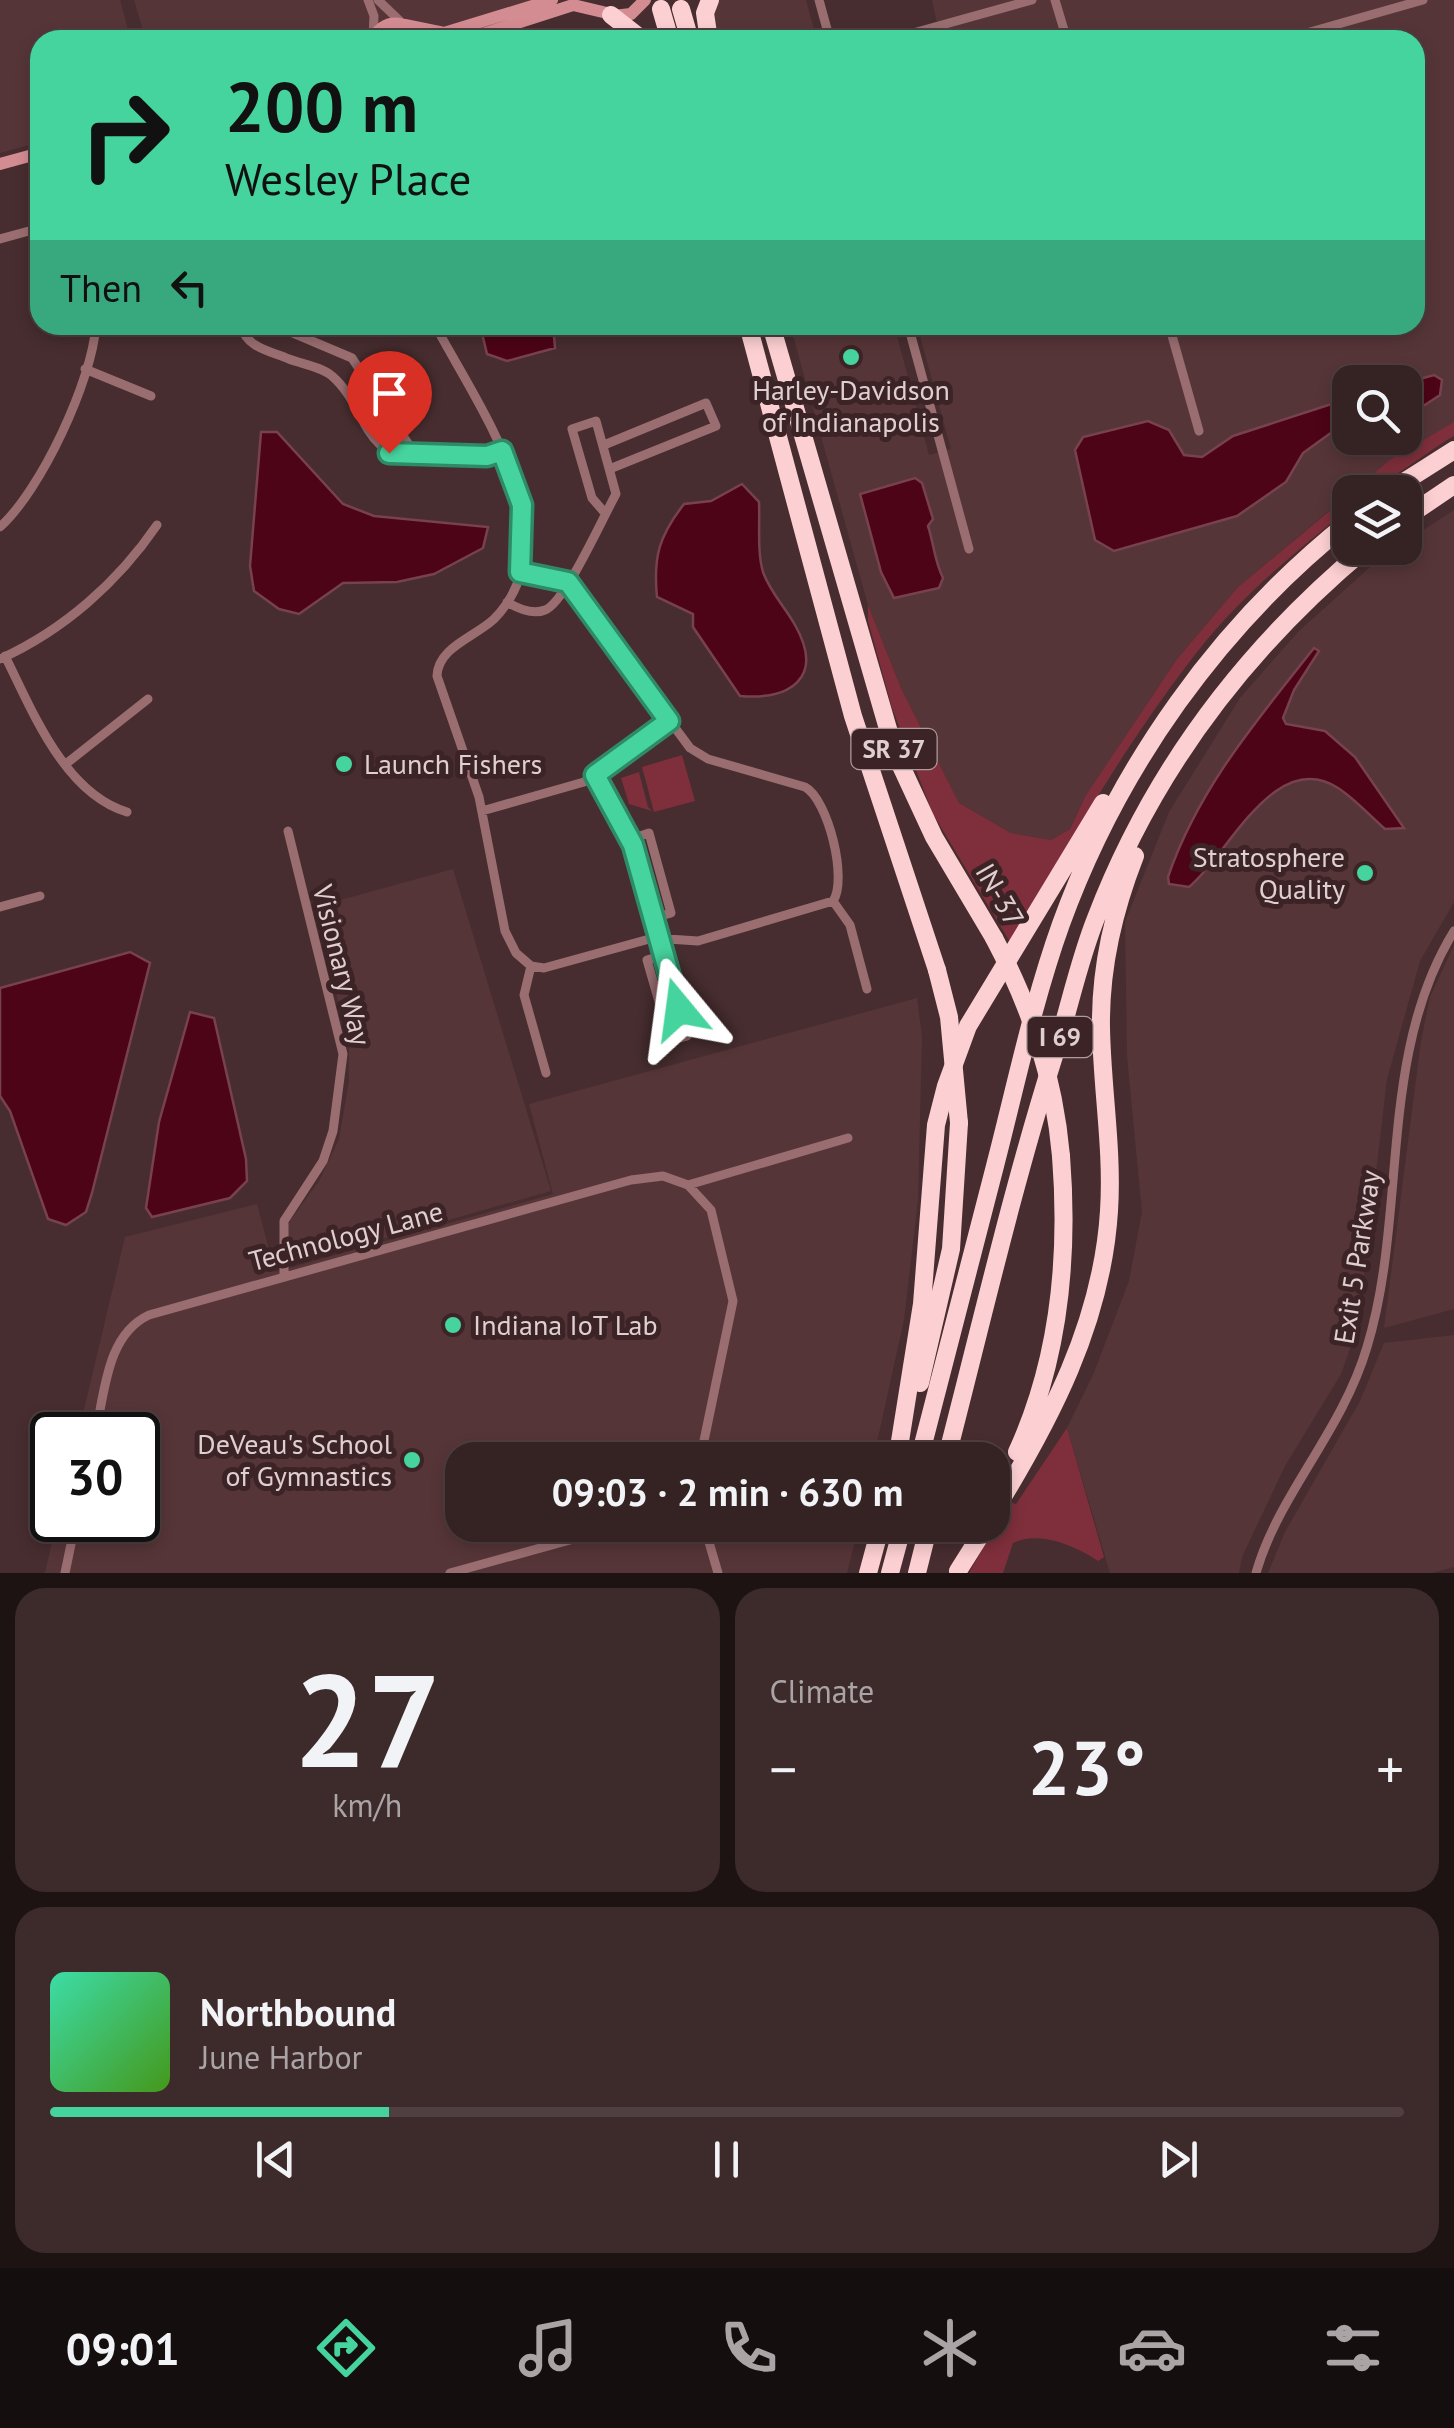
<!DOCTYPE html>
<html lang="en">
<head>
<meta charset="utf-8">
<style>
  body { margin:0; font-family:"PT Sans",sans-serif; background:#3d2a2b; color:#f1f3f6; height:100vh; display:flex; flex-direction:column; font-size:38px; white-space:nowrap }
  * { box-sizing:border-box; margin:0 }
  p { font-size:32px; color:#aaa4a6 }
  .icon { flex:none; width:55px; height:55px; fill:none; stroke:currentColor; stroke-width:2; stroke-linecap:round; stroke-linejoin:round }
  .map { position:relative; height:1573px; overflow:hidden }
  .sheet { display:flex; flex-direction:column; gap:15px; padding:15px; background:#1d1313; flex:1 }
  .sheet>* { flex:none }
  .guide { position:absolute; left:30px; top:30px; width:1395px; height:305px; border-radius:30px; box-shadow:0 5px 15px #0003,0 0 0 2px #4f3f41; background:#46d49e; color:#111; overflow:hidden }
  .fabs { position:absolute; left:1332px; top:365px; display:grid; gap:20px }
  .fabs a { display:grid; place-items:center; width:90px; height:90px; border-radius:20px; background:#352223; box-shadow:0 5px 15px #0003,0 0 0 2px #4f3f41; font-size:50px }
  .speed { position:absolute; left:30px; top:1412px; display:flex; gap:20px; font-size:50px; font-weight:700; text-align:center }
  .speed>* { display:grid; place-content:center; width:130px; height:130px; border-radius:50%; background:#352223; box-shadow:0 5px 15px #0003,0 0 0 2px #4f3f41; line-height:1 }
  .speed .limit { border:5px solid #111; border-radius:15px; background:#fff; color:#111 }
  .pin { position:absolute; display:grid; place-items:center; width:85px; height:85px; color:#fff; margin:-102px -42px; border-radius:50% 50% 50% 0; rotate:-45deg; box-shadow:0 0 10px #0007 }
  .pin .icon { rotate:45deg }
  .me { position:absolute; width:110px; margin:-55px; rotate:344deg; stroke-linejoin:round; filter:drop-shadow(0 0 8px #0008) }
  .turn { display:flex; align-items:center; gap:35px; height:210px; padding:0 30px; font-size:45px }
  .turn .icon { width:130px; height:130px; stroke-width:2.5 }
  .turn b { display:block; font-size:70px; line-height:85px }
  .then { display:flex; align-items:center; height:95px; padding:0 30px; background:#0003; gap:20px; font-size:38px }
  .big { font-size:75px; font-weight:700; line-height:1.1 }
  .sheet .card { flex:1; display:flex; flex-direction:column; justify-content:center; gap:15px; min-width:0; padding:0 35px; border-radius:30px; background:#3d2a2b }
  .sheet .dial { align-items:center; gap:0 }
  .dial b { font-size:130px; line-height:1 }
  .song { display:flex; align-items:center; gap:30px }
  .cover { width:120px; height:120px; border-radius:15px; background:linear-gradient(135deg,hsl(160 70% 55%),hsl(100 70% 35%)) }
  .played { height:10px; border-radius:5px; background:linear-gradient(90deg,#46d49e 25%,#4f3f41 25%) }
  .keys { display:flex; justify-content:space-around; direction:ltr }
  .heat { display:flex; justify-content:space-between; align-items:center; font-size:55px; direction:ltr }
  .sheet .tiles { flex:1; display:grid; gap:15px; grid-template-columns:1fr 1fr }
  .card:last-child { grid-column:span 2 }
  .trip { position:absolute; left:445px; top:1442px; width:565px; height:100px; border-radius:30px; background:#352223; box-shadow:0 5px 15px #0003,0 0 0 2px #4f3f41; font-weight:700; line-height:100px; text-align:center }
  .tabs { display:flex; height:160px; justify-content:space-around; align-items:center; background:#150e0e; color:#aaa4a6 }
  .tabs .icon { width:70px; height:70px }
  .tabs .on { color:#46d49e }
  .tabs b { font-size:45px; color:#f1f3f6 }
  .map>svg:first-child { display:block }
  .built { fill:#563538; fill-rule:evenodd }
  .green { fill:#7e2f3b }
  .water { fill:#4c0416; stroke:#78414e; stroke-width:2.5 }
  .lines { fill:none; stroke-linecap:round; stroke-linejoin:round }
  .street { stroke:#9a6e71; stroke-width:9 }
  .secondary { stroke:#d38c92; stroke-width:12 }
  .highway { stroke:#fccfd2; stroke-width:18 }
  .highway-bridge { stroke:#fccfd2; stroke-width:18 }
  .route-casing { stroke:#2e8a67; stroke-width:25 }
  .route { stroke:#46d49e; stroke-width:18 }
  .poi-dot { fill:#46d49e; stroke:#3c2325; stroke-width:4 }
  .labels { text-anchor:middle; stroke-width:10; stroke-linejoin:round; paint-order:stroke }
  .shield { fill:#3c2325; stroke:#af9b9d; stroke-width:2.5 }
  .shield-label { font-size:25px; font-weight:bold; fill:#e0cfd0 }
  .poi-label { font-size:28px; fill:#e0cfd0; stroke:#3c2325; text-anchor:start }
  .street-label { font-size:28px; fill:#e0cfd0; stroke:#3c2325 }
</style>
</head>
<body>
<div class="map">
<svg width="1454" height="1573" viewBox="0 0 1454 1573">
  <rect width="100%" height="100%" fill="#472d2f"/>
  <!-- built -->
  <path class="built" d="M0 0H120L131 40H40V142L0 153Z
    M134 0H563L411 40H146Z
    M713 0H806L817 40H712Z
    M932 0H1454V422L1391 459 1238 587 1177 659 1086 795 1070 829 1051 840 1011 833 959 803 901 688 868 605 790 325H894L929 455 951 449 917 325H1415V40H899L938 27ZM1350 382H1405V438H1350Z
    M1454 510V902L1420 961 1387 1079 1358 1326 1341 1374 1285 1466 1242 1557 1239 1573H1110L1067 1428 1093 1375 1129 1281 1142 1212 1127 1056 1125 922 1169 812 1240 698 1298 632 1379 559 1396 548H1405V542Z
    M453 869 551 1191 290 1265 287 1225 319 1181 339 1139 349 1081V1046L315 907Z
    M1454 945V1309L1384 1328 1421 1041 1430 997Z
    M917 998 922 1037 918 1200 904 1320 873 1460H462V1525H859L847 1573H45L57 1520H138V1435H78L125 1237 257 1204 275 1272 553 1194 529 1104Z
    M1454 1335V1567L1432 1573H1268L1285 1532 1360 1401 1384 1343Z"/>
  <!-- green -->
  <path class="green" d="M1454 422V436C1426 451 1380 493 1351 492L1391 459Z
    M1350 494V508C1299 549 1247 591 1205 642 1130 736 1071 840 1010 942L933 814 892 708 868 621V605L901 688 959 803 1011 833 1051 840 1070 829 1086 795 1177 659 1238 587Z
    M682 755 695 801 654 812 642 767Z
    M639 772 648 807 652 811 629 804 621 778Z
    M1067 1428 1104 1557 1098 1561C1076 1546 1039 1530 1013 1543L1003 1573H969L1009 1502 1016 1504Z"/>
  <!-- water -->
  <path class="water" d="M480 325C506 325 528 335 554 336L555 348 507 361 487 354Z
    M1434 375 1442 380 1440 395 1405 418V383Z
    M1350 398V419L1303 453 1286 482 1237 516 1114 551 1095 540 1075 450 1083 437 1148 421 1169 430 1184 455 1202 457 1233 436Z
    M261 432H277L343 504 374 516 488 527 483 548 434 574 397 582 343 583 299 614 279 609 254 591 250 566Z
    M915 478 922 483 933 519 928 526C934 544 934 560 943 578L939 588 894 598 881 572 860 494Z
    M742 484 759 502C760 523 757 552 763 572 770 592 785 607 795 625 825 678 790 700 740 696L693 627V614L657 597C653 557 659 536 684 504L711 501Z
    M1314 648 1319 651 1294 690 1283 718 1286 724 1325 731 1355 757 1404 828 1385 829C1370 816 1354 798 1338 788 1274 747 1227 857 1189 887L1169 884 1168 877C1198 789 1257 720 1314 648Z
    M130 952 150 963 92 1193 86 1212 66 1225 48 1219 10 1111 0 1096V988Z
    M190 1012 214 1018 246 1159 247 1181 230 1198 152 1217 146 1208 159 1122Z"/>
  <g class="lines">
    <!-- street -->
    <path class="street" d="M368 0 374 16 373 36
      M378 0 402 23
      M819 0 830 40
      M1055 0 1067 40
      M888 40 1032 0
      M1282 40 1423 0
      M0 239 40 228
      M241 325C246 348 270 351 289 359 302 364 322 367 332 376 367 406 361 457 417 457
      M274 325 352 358 417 457 487 456 502 451
      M435 325C476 403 575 537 494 619 475 637 438 647 437 676L479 797 505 931 516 953 531 966 524 995 546 1073
      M908 325 969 549
      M1169 325 1199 431
      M85 369 151 396
      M604 445 706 403 716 426 612 468
      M0 527C41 490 92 381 96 325
      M520 571 567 582 690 748 708 759 805 787C828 799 848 880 833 901L850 925 867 989
      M507 602C517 608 533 615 545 610 565 603 604 515 616 494L596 421 572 429 592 498 605 513
      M5 656C32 710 64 793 127 812
      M0 659C64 630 118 582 157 525
      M67 763 148 699
      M595 775 633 845 664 955
      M482 811 584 782 669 721
      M631 839 649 833 671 913 654 918
      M0 907 40 896
      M664 955 687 1036 670 1040 647 960Z
      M531 966 544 968 653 938 698 941 833 901
      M688 1185 711 1210 733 1301 700 1460
      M284 1277V1221L323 1161 333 1131 343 1054 288 831
      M95 1435C105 1393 106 1335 149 1315L631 1180 663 1176 688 1185 848 1138
      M704 1525 718 1573
      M65 1573 76 1520
      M450 1573 624 1525
      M1256 1573C1278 1495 1342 1432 1367 1347 1408 1213 1377 1056 1454 931"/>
    <!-- secondary -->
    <path class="secondary" d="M613 16 631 14 645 0
      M405 25 444 33 552 0
      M372 40C383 18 407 18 418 40
      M464 40 573 5 607 13
      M0 164 40 153"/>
    <!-- highway -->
    <path class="highway" d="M661 9 670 40
      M681 9 690 40
      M611 15 643 40
      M709 40 705 13 710 0
      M748 325 853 716 937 970
      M771 325 895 753 934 837 994 938
      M1388 492 1454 450
      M1405 518 1454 485
      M920 1383 951 1249 959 1123
      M1017 1452C1060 1358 1069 1257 1061 1156
      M897 1460 922 1304 936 1125 946 1086 968 1026 1103 803
      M919 1460C944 1362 970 1264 995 1166 1016 1085 1033 1002 1061 924 1118 767 1219 625 1350 521
      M946 1460C981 1325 1012 1189 1054 1056 1069 1010 1078 963 1096 918 1152 772 1246 648 1366 548
      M992 1515C1050 1421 1102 1323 1109 1211 1113 1150 1102 1089 1101 1028 1100 967 1113 912 1135 856
      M958 1571 987 1525
      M868 1573 881 1525
      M890 1573 903 1525
      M917 1573 929 1525"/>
    <!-- highway-bridge -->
    <path class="highway-bridge" d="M994 938C1031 1008 1054 1077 1061 1156
      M937 970 949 1017 959 1123"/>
  </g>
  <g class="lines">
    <!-- route casing -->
    <g class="route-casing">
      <path id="route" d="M389 453 487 456 502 451 522 505 520 572 568 582 669 721 595 775 633 845 679 1009"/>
    </g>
    <!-- route -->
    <use href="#route" class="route"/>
  </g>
  <!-- markers -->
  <g class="poi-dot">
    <circle cx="851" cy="357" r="10"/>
    <circle cx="344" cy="764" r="10"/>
    <circle cx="1365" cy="873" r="10"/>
    <circle cx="453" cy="1325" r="10"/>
    <circle cx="412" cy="1460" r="10"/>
  </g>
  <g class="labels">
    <!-- shield labels -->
    <g class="shield">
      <rect x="851.5" y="729" width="85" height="40" rx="8"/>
      <rect x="1027.5" y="1017" width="65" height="40" rx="8"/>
    </g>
    <g class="shield-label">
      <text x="894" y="758">SR 37</text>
      <text x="1060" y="1046">I 69</text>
    </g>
    <!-- poi labels -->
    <g class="poi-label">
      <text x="851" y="400" text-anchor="middle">Harley-Davidson<tspan x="851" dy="32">of Indianapolis</tspan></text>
      <text x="364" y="774">Launch Fishers</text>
      <text x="1345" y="867" text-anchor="end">Stratosphere<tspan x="1345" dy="32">Quality</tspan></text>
      <text x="473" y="1335">Indiana IoT Lab</text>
      <text x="392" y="1454" text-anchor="end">DeVeau's School<tspan x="392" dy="32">of Gymnastics</tspan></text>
    </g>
    <!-- street labels -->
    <g class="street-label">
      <text transform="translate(1000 895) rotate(60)" y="10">IN-37</text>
      <text transform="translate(342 965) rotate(76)" y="10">Visionary Way</text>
      <text transform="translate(346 1236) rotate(-15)" y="10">Technology Lane</text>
      <text transform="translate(1357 1257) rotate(-81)" y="10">Exit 5 Parkway</text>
    </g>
  </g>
</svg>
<div class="fabs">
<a><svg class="icon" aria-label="search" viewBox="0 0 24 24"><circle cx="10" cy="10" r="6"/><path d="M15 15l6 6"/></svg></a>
<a><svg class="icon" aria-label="layers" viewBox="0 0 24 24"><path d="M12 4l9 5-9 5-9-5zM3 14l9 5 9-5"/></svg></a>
</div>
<div class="speed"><div class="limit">30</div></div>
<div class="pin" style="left:389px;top:453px;background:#d93025"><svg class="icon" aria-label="arrive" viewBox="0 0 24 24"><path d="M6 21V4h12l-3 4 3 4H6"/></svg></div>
<svg class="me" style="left:679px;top:1009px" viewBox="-20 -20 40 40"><path d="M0-17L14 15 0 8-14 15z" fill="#46d49e" stroke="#fff" stroke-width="4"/></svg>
<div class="trip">09:03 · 2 min · 630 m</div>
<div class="guide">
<div class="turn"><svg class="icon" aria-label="right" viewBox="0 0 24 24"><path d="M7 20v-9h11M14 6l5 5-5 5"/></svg><div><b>200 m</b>Wesley Place</div></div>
<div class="then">Then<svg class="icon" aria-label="left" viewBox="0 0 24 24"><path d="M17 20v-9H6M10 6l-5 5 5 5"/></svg></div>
</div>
</div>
<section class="sheet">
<div class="tiles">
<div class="card dial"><b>27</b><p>km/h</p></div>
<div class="card"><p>Climate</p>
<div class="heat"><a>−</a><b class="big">23°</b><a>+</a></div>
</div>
<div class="card">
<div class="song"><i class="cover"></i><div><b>Northbound</b><p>June Harbor</p></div></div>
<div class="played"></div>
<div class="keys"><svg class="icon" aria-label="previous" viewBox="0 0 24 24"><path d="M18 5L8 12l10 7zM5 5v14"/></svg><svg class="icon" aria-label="pause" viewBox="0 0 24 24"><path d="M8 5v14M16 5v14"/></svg><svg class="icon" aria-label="next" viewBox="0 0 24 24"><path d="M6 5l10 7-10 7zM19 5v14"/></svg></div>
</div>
</div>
</section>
<nav class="tabs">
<b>09:01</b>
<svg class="icon on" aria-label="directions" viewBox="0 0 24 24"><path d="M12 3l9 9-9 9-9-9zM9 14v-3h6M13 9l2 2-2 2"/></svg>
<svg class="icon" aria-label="music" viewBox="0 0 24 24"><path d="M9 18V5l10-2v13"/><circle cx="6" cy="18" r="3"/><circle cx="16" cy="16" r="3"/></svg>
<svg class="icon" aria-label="phone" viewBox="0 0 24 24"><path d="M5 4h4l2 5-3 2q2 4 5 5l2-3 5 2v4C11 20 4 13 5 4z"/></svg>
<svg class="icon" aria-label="climate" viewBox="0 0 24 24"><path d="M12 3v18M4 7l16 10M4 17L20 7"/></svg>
<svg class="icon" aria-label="car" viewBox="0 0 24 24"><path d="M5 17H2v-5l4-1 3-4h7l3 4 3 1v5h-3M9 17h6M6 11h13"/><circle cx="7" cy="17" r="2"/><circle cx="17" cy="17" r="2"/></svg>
<svg class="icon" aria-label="filters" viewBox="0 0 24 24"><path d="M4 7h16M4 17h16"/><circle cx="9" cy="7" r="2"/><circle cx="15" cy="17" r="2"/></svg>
</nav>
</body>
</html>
